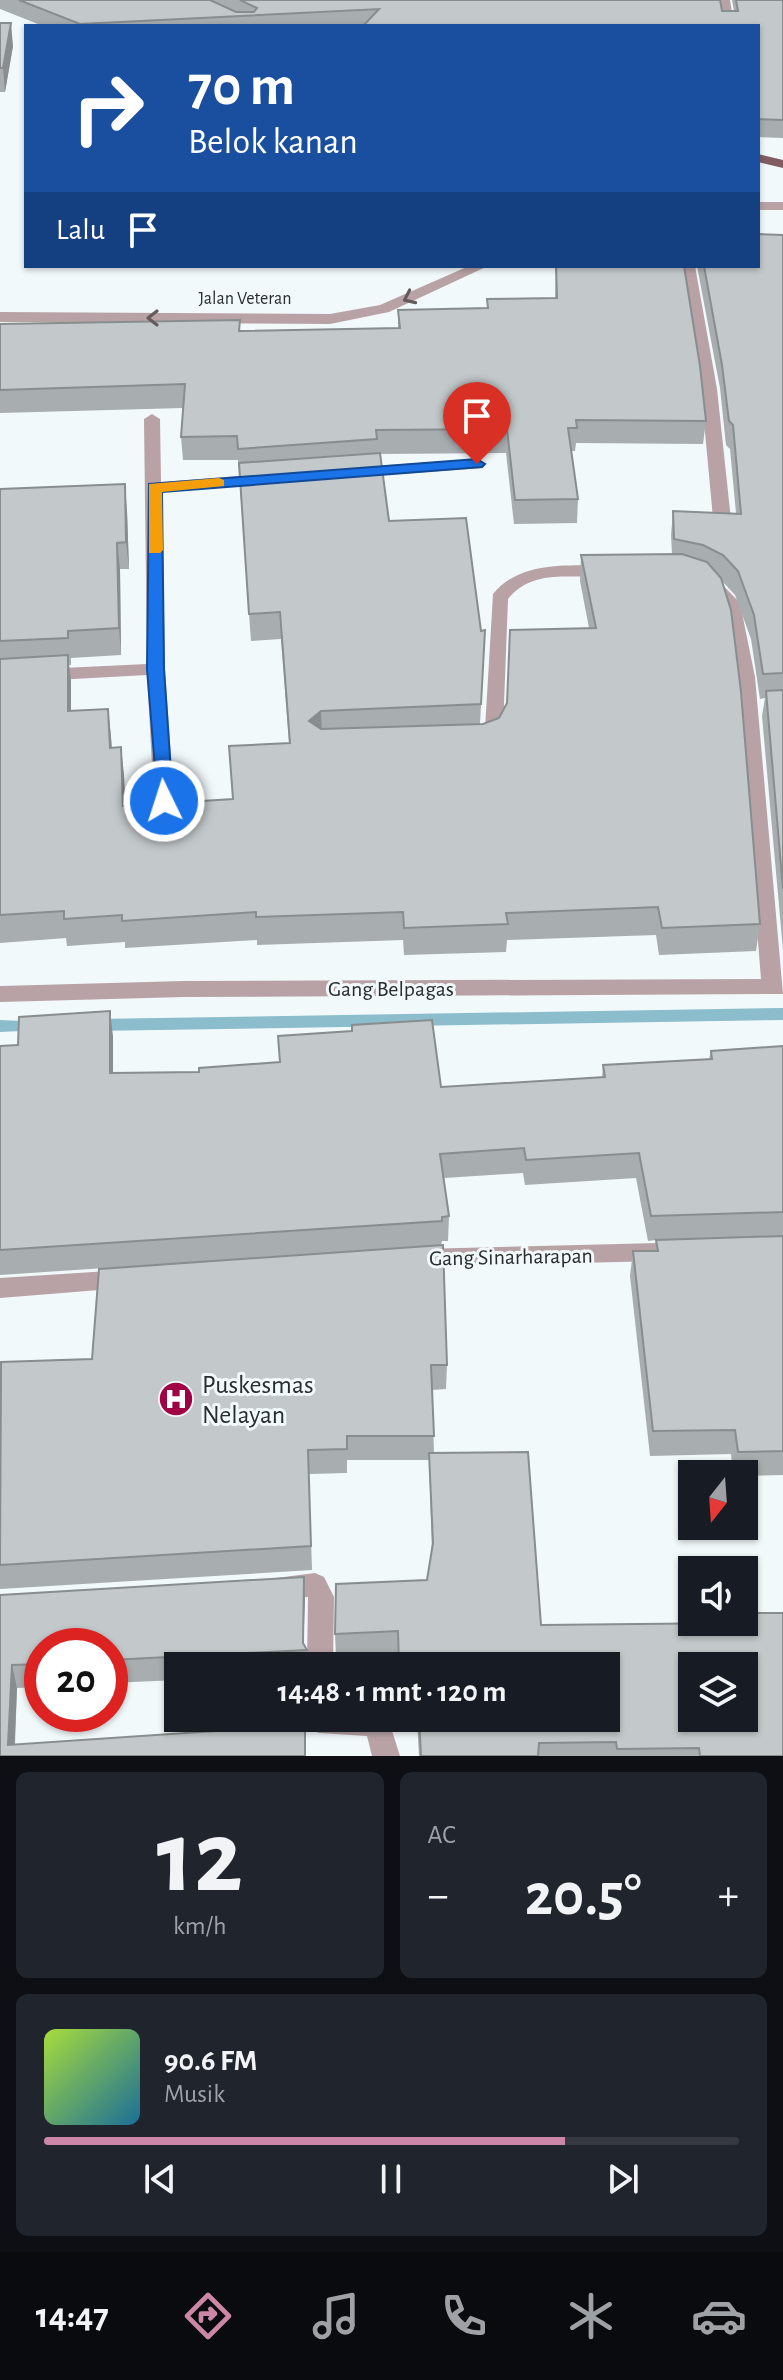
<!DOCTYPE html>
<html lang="id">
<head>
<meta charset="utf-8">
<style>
  body { margin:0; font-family:"Alegreya Sans",sans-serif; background:#20242c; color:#f1f3f6; height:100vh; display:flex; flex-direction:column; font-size:30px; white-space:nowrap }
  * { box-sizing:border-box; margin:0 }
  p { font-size:26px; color:#9ea1a6 }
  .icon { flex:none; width:44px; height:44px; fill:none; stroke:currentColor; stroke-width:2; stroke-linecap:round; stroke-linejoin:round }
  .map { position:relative; height:1756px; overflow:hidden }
  .details { display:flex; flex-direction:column; gap:16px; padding:16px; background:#0d0f14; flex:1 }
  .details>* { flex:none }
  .banner { position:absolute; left:24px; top:24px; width:736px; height:244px; border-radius:0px; box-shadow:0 2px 6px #0004; background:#1a4fa0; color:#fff; overflow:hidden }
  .needle { width:52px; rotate:197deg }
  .controls { position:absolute; left:678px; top:1460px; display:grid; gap:16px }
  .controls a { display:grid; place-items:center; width:80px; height:80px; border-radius:0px; background:#171b24; box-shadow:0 2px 6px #0004; font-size:40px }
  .speed { position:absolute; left:24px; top:1628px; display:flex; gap:16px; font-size:40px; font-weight:700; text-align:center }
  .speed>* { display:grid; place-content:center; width:104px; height:104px; border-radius:50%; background:#171b24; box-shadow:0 2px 6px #0004; line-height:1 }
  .speed .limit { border:12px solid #d22; background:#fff; color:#111 }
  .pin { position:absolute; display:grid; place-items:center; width:68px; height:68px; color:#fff; margin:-82px -34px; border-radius:50% 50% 50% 0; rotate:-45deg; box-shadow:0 0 8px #0007 }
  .pin .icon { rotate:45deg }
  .me { position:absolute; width:88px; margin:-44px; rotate:356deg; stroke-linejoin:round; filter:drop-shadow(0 0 6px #0008) }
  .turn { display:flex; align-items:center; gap:28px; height:168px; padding:0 32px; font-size:36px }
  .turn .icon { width:104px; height:104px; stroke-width:2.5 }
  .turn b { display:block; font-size:56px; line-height:68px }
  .then { display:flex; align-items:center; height:76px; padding:0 32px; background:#0003; gap:16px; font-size:30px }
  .big { font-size:60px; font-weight:600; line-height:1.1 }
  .details .widget { flex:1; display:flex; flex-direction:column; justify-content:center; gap:12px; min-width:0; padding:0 28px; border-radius:12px; background:#20242c }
  .details .dial { align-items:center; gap:0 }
  .dial b { font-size:104px; line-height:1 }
  .song { display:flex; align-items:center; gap:24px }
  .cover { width:96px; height:96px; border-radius:12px; background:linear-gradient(135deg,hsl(80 70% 55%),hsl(200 70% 35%)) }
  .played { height:8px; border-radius:4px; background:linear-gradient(90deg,#cc86a6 75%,#363941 75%) }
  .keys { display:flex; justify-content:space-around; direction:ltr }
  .heat { display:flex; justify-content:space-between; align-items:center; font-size:44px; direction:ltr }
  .details .tiles { flex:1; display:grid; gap:16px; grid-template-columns:1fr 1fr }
  .widget:last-child { grid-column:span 2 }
  .trip { position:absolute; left:164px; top:1652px; width:456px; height:80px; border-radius:0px; background:#171b24; box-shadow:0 2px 6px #0004; font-weight:600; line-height:80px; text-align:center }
  .dock { display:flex; height:128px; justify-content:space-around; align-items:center; background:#090b0e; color:#9ea1a6 }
  .dock .icon { width:56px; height:56px }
  .dock .current { color:#cc86a6 }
  .dock b { font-size:36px; color:#f1f3f6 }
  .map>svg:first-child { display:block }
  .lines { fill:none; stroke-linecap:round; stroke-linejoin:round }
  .stream { fill:#8cbdcd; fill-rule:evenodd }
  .service { fill:#b8a2a6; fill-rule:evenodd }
  .minor { fill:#b8a2a6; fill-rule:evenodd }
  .primary { fill:#815d63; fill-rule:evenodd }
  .wall { fill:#a8adaf }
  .shaded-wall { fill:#888d8e }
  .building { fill:#c3c9cb; stroke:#888d8e; stroke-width:2; fill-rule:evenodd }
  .oneway { stroke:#635c5d }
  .route { fill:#1a73e8; stroke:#114b97; stroke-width:2 }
  .slow { fill:#f59e0b }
  .labels { text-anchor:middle; stroke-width:6; stroke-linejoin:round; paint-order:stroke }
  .far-street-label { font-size:18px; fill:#2a2d2d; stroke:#f2f9fb }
  .street-label { font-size:22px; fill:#2a2d2d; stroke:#f2f9fb }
  .near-poi-label { font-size:26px; fill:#2a2d2d; stroke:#f2f9fb; text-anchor:start }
</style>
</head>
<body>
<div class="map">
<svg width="783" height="1756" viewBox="0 0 783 1756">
  <rect width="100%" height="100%" fill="#f2f9fb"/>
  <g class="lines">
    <!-- stream -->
    <path class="stream" d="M783 1008V1020L93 1031 87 1029 85 1025 87 1021 93 1019Z
      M0 1020 43 1022 45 1026 43 1030 0 1032Z"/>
    <!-- service -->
    <path class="service" d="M152 414 160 419 161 482 266 474 274 479 266 484 162 492 165 669 174 801 164 808 154 801 147 675 0 683V671L147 664 144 419Z
      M477 459 485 464 483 468 358 477 350 472 358 467Z"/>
    <!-- minor -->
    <path class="minor" d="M718 0H730L734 26H722Z
      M758 202H783V210H758Z
      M469 266H488L389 312 330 324 0 322V312L330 314 380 305Z
      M681 266H695L717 389 732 529 723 534 714 529 701 389Z
      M607 565 616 570 613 574C577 582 535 565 508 599L503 730 493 745H479L477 741 485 729 493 594C521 560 567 566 607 565Z
      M710 577 716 578 740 603 755 677 783 994 184 997 0 1002V986L184 981 761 979 737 677 722 605 701 582Z
      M659 1243 667 1245 671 1252 667 1259 659 1261 419 1267 411 1265 407 1258 411 1251 419 1249Z
      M124 1270 132 1272 136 1279 132 1286 124 1288 0 1298V1278Z
      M315 1573 324 1577 334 1597 333 1666H307L308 1597 277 1599 268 1595 264 1587 268 1579Z
      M305 1718H388L400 1756H372L367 1736 319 1733 309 1729Z"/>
    <!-- primary -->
    <path class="primary" d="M758 154 783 160V168L758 162Z"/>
  </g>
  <!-- wall -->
  <path class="wall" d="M0 0H720L722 11H734L732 0H783V138L758 137V26H43L0 9Z
    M0 23 13 46 5 92H0Z
    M783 235V950L762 716 765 698 760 699 751 639 735 595 722 581 760 924 756 951 659 955 656 935 507 940 506 952 404 955 403 940 257 945V940L125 948V942L67 946 66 938 0 943V489L127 511 129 569H120L121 655 71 658V665H69L71 682V711L108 709 112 748 124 774 125 806 233 799 289 743 281 639 251 641 238 460H183L181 437 183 408 0 413V324L240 320V331L398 328V310L487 308V299L555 298 556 266 706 421 703 444 576 443 575 451H571L578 499 577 523 514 524 506 453 380 454 389 521 481 631 485 630 480 724H483L499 718 589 628 580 581 581 555 672 554 671 535 673 511 736 513 730 449 726 445 720 388 697 266H758Z
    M113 1036V1073L441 1087 602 1078 603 1065 709 1059 711 1051 783 1046V1475L744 1476V1474H733L731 1454 650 1456 630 1276 633 1251H654L656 1240 648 1241 636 1178 525 1185 523 1173 444 1178 449 1216 448 1241H442L441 1245 447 1365 446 1389 432 1390 434 1453 541 1625 744 1622 783 1756H419L417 1720 401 1721V1718H606V1666H398V1655L336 1657 335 1634 427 1580 432 1551 429 1460H347V1473L309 1474 312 1570 0 1589V1378L92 1359 165 1264 0 1275V1046Z
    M304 1577V1646L307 1650V1666H178V1680L110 1683V1646H42V1687L17 1688 15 1745 305 1725 306 1756H0V1595Z"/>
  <!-- shaded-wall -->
  <path class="shaded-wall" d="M11 23 13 46 5 92 3 68Z
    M125 484 127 511 129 569 126 542Z
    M117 543 120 569 121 655 119 628Z
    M68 655 71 682V738L68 711Z
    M108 709 111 736 113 775 110 748Z
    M321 711 322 738 309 721Z
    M121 747 124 774 126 833 123 806Z
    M110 1011 113 1036V1098L110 1073Z
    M304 1577 305 1600 303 1651Z
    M12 1665 17 1688 14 1756 8 1745Z"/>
  <!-- building -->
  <path class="building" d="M19 0H210L236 12H254L257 8 240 0H720L722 11H738L736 0H783V120L758 119V26H363L379 9 80 24Z
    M0 23H11L3 68H0Z
    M758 234 783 235V673L763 674 754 615 738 571 723 555 703 545 674 539 673 511 741 514 733 425 729 421 722 365 704 266H758Z
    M556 266H684L700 366 706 421 576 420 577 428H568L578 499 515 500 507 429 376 430 377 439 238 449 237 436 181 437 185 384 0 390V324L240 320 239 331 400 328 398 310 488 308 487 299 557 298Z
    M380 453 389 521 466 518 481 631 485 630 481 704 321 711 309 721 321 729 483 724 499 718 507 703 510 630 596 628 581 555 682 554 707 562 721 578 731 610 741 692 760 924 662 928 658 907 506 913 508 924 404 928 403 912 256 917V912L122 921V915L64 919V911L0 915V659L68 655V711L108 709 110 748 121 747 123 806 233 799 229 746 290 743 280 612 249 614 239 463Z
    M125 484 126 542 117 543 119 628 68 631V638L0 641V489Z
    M783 690V889L766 691Z
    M110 1011V1073L199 1072V1068L280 1062 278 1036 352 1031V1025L432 1020 441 1087 605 1077 603 1065 712 1059 711 1051 783 1046V1212L651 1216 639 1153 526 1160 524 1148 440 1154 449 1216 442 1217V1221L0 1250V1046L18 1045 19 1017Z
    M783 1236V1451L738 1452 735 1430 653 1431 633 1251H658L656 1240Z
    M443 1245 447 1365H431L434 1436H347V1449L308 1450 311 1546 0 1565 1 1362 92 1359 99 1269Z
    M528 1452 541 1625 736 1623 744 1622V1613H783V1756H700L699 1748 617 1749 616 1742 539 1743 538 1756H421L419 1718H606V1666H399L398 1631 335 1634 336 1584 427 1580 433 1543 429 1453ZM692 1666H744V1718H692Z
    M304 1577 303 1643 307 1650 110 1660V1646H42V1664L12 1665 8 1745 305 1725V1756H0V1595Z"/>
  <!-- one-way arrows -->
  <defs><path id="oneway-chevron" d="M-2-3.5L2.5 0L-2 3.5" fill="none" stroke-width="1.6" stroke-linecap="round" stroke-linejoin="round" transform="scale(2)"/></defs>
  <g class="oneway">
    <use href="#oneway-chevron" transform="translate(409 298) rotate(155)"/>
    <use href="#oneway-chevron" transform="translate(153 318) rotate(-180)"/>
  </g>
  <!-- route -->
  <path class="route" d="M477 459 485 464 482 467 162 492 164 669 173 801 170 805H158L147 669 149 484Z"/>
  <!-- slow -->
  <path class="slow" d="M219 478 224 480V486L162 492 163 550 160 553H149V484Z"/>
  <!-- icons -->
  <defs>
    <g id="hospital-disc" transform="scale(1.8)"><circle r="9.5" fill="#9f0144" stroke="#f2f9fb"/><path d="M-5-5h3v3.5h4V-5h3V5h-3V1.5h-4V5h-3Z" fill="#fff"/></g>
  </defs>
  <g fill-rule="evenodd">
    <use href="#hospital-disc" x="176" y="1399"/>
  </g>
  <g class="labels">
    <!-- far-street labels -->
    <g class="far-street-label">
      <text x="245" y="304">Jalan Veteran</text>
    </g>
    <!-- street labels -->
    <g class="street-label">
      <text x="391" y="996">Gang Belpagas</text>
      <text transform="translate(511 1256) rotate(-1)" y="8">Gang Sinarharapan</text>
    </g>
    <!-- near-poi labels -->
    <g class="near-poi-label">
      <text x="202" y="1393">Puskesmas<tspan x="202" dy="30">Nelayan</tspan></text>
    </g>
  </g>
</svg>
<div class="controls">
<a><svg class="needle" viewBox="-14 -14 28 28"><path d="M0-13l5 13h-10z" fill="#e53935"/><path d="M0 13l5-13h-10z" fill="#9ea1a6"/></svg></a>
<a><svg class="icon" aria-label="sound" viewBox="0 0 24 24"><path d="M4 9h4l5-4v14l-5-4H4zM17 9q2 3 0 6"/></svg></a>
<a><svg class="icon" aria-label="layers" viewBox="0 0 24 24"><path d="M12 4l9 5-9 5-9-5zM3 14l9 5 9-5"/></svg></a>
</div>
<div class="speed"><div class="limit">20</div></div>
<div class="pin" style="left:477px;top:464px;background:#d93025"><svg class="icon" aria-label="arrive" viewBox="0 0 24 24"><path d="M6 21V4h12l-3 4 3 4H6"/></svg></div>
<svg class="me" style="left:164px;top:801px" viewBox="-20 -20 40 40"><circle r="17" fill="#1a73e8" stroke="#fff" stroke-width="3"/><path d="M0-11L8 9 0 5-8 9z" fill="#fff"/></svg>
<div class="trip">14:48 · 1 mnt · 120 m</div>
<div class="banner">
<div class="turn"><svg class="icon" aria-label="right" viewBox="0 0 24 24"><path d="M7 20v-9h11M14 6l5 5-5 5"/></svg><div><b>70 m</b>Belok kanan</div></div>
<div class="then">Lalu<svg class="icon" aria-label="arrive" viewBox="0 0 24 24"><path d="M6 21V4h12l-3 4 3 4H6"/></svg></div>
</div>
</div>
<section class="details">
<div class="tiles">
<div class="widget dial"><b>12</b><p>km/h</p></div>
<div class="widget"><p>AC</p>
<div class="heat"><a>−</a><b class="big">20.5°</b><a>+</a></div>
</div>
<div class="widget">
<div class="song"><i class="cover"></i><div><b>90.6 FM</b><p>Musik</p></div></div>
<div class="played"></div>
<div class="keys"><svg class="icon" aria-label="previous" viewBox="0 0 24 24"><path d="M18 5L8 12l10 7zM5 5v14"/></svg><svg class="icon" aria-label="pause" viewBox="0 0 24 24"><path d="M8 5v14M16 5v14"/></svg><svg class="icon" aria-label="next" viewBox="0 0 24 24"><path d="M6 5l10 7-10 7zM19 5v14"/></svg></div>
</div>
</div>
</section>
<nav class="dock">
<b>14:47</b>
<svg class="icon current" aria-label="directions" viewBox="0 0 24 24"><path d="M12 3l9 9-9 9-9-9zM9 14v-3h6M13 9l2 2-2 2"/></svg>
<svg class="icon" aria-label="music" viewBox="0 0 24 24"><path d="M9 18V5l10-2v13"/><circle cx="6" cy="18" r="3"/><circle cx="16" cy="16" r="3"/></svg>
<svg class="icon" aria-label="phone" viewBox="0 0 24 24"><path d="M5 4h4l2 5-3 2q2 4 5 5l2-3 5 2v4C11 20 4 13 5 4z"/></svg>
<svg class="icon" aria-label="climate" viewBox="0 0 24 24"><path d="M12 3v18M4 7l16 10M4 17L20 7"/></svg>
<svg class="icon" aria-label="car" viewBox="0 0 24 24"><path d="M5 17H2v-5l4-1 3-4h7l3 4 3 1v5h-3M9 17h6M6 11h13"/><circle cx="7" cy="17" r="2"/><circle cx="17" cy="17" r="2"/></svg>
</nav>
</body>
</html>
